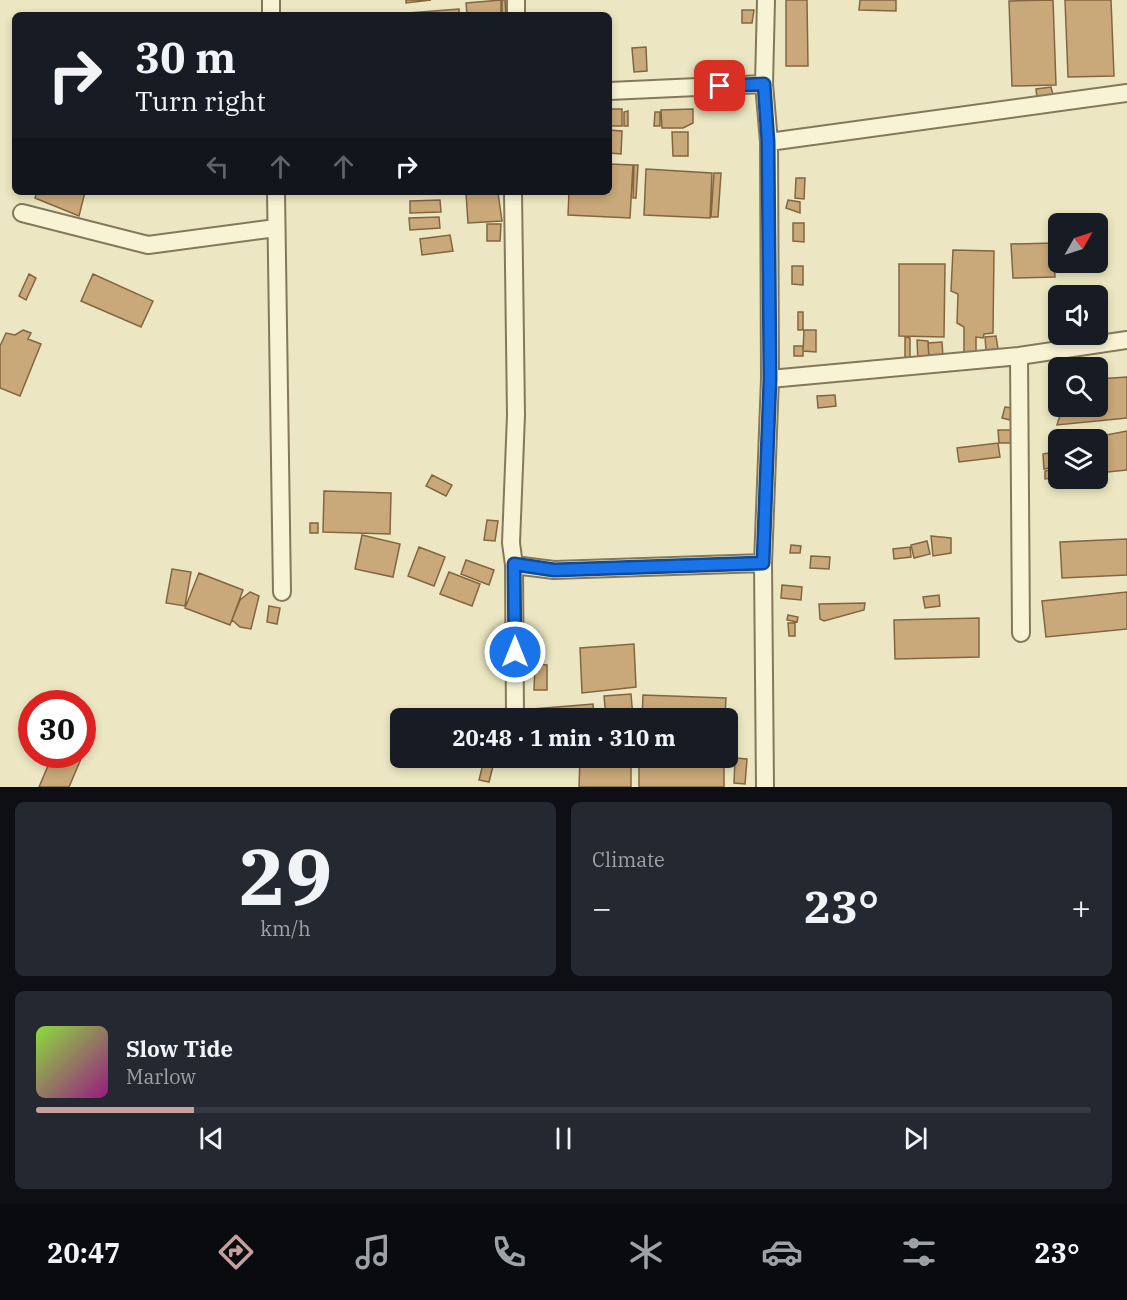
<!DOCTYPE html>
<html lang="en">
<head>
<meta charset="utf-8">
<style>
  body { margin:0; font-family:"IBM Plex Serif",serif; background:#242831; color:#f1f3f6; height:100vh; display:flex; flex-direction:column; font-size:22px; white-space:nowrap }
  * { box-sizing:border-box; margin:0 }
  p { font-size:20px; color:#9ea1a6 }
  .icon { flex:none; width:33px; height:33px; fill:none; stroke:currentColor; stroke-width:2; stroke-linecap:round; stroke-linejoin:round }
  .map { position:relative; height:787px; overflow:hidden }
  .drawer { display:flex; flex-direction:column; gap:15px; padding:15px; background:#0d0f14; flex:1 }
  .drawer>* { flex:none }
  .guide { position:absolute; left:12px; top:12px; width:600px; height:183px; border-radius:9px; box-shadow:0 3px 9px #0003; background:#171b24; color:#f1f3f6; overflow:hidden }
  .needle { width:39px; rotate:51deg }
  .fabs { position:absolute; left:1048px; top:213px; display:grid; gap:12px }
  .fabs a { display:grid; place-items:center; width:60px; height:60px; border-radius:9px; background:#171b24; box-shadow:0 3px 9px #0003; font-size:30px }
  .speed { position:absolute; left:18px; top:690px; display:flex; gap:12px; font-size:30px; font-weight:700; text-align:center }
  .speed>* { display:grid; place-content:center; width:78px; height:78px; border-radius:50%; background:#171b24; box-shadow:0 3px 9px #0003; line-height:1 }
  .speed .limit { border:9px solid #d22; background:#fff; color:#111 }
  .pin { position:absolute; display:grid; place-items:center; width:51px; height:51px; color:#fff; margin:-26px; border-radius:12px; box-shadow:0 3px 9px #0006 }
  .me { position:absolute; width:66px; margin:-33px; rotate:0deg; stroke-linejoin:round; filter:drop-shadow(0 0 4px #0008) }
  .turn { display:flex; align-items:center; gap:21px; height:126px; padding:0 24px; font-size:27px }
  .turn .icon { width:78px; height:78px; stroke-width:2.5 }
  .turn b { display:block; font-size:42px; line-height:51px }
  .lanes { display:flex; align-items:center; height:57px; padding:0 24px; background:#0003; justify-content:center; gap:30px; direction:ltr }
  .lanes .off { opacity:.35 }
  .big { font-size:45px; font-weight:800; line-height:1.1 }
  .drawer .tile { flex:1; display:flex; flex-direction:column; justify-content:center; gap:9px; min-width:0; padding:0 21px; border-radius:9px; background:#242831 }
  .drawer .dial { align-items:center; gap:0 }
  .dial b { font-size:78px; line-height:1 }
  .song { display:flex; align-items:center; gap:18px }
  .cover { width:72px; height:72px; border-radius:9px; background:linear-gradient(135deg,hsl(90 70% 55%),hsl(310 70% 35%)) }
  .played { height:6px; border-radius:3px; background:linear-gradient(90deg,#c6a19b 15%,#363941 15%) }
  .keys { display:flex; justify-content:space-around; direction:ltr }
  .heat { display:flex; justify-content:space-between; align-items:center; font-size:33px; direction:ltr }
  .drawer .tiles { flex:1; display:grid; gap:15px; grid-template-columns:1fr 1fr }
  .tile:last-child { grid-column:span 2 }
  .trip { position:absolute; left:390px; top:708px; width:348px; height:60px; border-radius:9px; background:#171b24; box-shadow:0 3px 9px #0003; font-weight:800; line-height:60px; text-align:center }
  .menu { display:flex; height:96px; justify-content:space-around; align-items:center; background:#090b0e; color:#9ea1a6 }
  .menu .icon { width:42px; height:42px }
  .menu .current { color:#c6a19b }
  .menu b { font-size:27px; color:#f1f3f6 }
  .map>svg:first-child { display:block }
  .building { fill:#c9a879; stroke:#836640; stroke-width:1.5 }
  .lines { fill:none; stroke-linecap:round; stroke-linejoin:round }
  .minor-casing { stroke:#85785a; stroke-width:20 }
  .minor { stroke:#f7f3d4; stroke-width:16 }
  .route-casing { stroke:#114b97; stroke-width:15 }
  .route { stroke:#1a73e8; stroke-width:10 }
</style>
</head>
<body>
<div class="map">
<svg width="1127" height="787" viewBox="0 0 1127 787">
  <rect width="100%" height="100%" fill="#ece7c2"/>
  <!-- building -->
  <path class="building" d="M406 0H431L406 3Z
    M501 0V15H467L466 3Z
    M502 0H505L506 15H502Z
    M786 0H807L808 66H786Z
    M860 0H896V11L859 10Z
    M1053 0 1056 85 1012 86 1009 1Z
    M1065 0H1111L1114 76 1068 77Z
    M459 9V15H408V13Z
    M742 10H754L752 23H742Z
    M646 47 647 71 634 72 632 48Z
    M1051 87 1053 95 1037 98 1036 89Z
    M609 109H622V126H609Z
    M693 109V123L683 128H662L661 110Z
    M628 111V126H624V112Z
    M655 112H660V126H654Z
    M609 130 622 131 621 154 609 153Z
    M672 132H688V156H673Z
    M609 164 633 165 630 218 568 215 569 192H609Z
    M634 165H638L636 198H633Z
    M646 169 712 173 710 218 644 215Z
    M714 173H721L718 217H711Z
    M796 178H805L804 199 795 198Z
    M37 192H85L79 216 35 198Z
    M466 193H498L502 221 468 223Z
    M440 200 441 212 410 213V201Z
    M788 200 800 202V213L786 208Z
    M439 217 440 228 410 230 409 218Z
    M793 223H804V242L793 241Z
    M487 224H501L500 241H487Z
    M450 235 453 251 422 255 420 239Z
    M1054 243 1055 277 1013 278 1011 244Z
    M1059 243V262H1063V265H1057L1055 244Z
    M953 250 994 251 993 333 984 334 983 338 976 337V355L961 354 964 351V327L957 323 958 294 951 291Z
    M899 264H945L944 337 899 336Z
    M792 266H803V285L792 284Z
    M29 274 36 278 26 300 19 296Z
    M93 274 153 301 141 327 81 301Z
    M798 312H803V330H798Z
    M23 330 31 333 28 339 41 344 20 396 0 388V346L6 333 15 335Z
    M804 330H816V352L803 351Z
    M996 336 998 349 986 350 985 337Z
    M905 337 910 338V361H905Z
    M917 340 928 341 929 359 918 361Z
    M942 342 943 357 929 358 928 343Z
    M794 346H803V356H794Z
    M1127 377V418L1057 425 1063 406H1098V379Z
    M835 395 836 406 818 408 817 396Z
    M1005 407 1012 408 1010 420 1002 418Z
    M998 430H1011L1012 443H999Z
    M1127 431V470L1098 473V440H1080Z
    M998 443 1000 457 959 462 957 448Z
    M1059 451V466L1044 469 1043 454Z
    M1059 468V477L1045 479V471Z
    M432 475 452 485 446 496 426 486Z
    M324 491 391 493 390 534 323 532Z
    M487 520 498 521 495 541 484 540Z
    M310 523H318V533H310Z
    M362 535 400 544 393 577 355 569Z
    M931 536 951 538V553L933 556Z
    M1127 539V575L1062 578 1060 542Z
    M927 541 930 554 914 558 911 545Z
    M791 545 801 546 800 553H790Z
    M419 547 445 557 434 586 408 576Z
    M910 547 911 557 894 559 893 549Z
    M811 556 830 557 829 569 810 568Z
    M466 560 494 570 489 585 461 574Z
    M172 569 191 572 185 606 166 603Z
    M449 572 480 584 472 606 440 594Z
    M199 573 243 590 230 625 185 608Z
    M782 585 802 587 801 600 781 598Z
    M250 592 259 596 251 629 240 627 232 620 240 600Z
    M1127 592V629L1046 637 1042 601Z
    M939 595 940 606 925 608 923 597Z
    M865 603 864 610 824 621 820 619 819 604Z
    M269 606 280 608 277 624 267 622Z
    M788 615 798 617 797 622 787 620Z
    M979 618V657L895 659 894 620Z
    M788 623H795V636H789Z
    M634 644 636 687 582 693 580 648Z
    M535 664 547 665V690H534Z
    M631 694 633 718H606L604 696Z
    M643 695 726 698 725 718H642Z
    M593 704 594 718H534L533 709Z
    M82 737 89 740 69 787H39L53 754H82Z
    M580 758H631V787H579Z
    M639 758H724V787H639Z
    M735 758 747 759 745 784 734 783Z
    M483 764 493 766 489 782 479 780Z"/>
  <g class="lines">
    <!-- minor casing -->
    <g class="minor-casing">
      <path id="minor" d="M271 0V15
        M516 0V15
        M609 91 764 84
        M769 142 1127 93
        M276 192 282 592
        M513 192 516 415 511 543 514 565 554 570 763 563
        M22 213 148 245 276 228
        M1019 356 1021 633
        M770 379 1019 356 1127 340
        M514 565 515 718
        M765 787 763 563 770 379 769 142 764 84 766 0"/>
    </g>
    <!-- minor -->
    <use href="#minor" class="minor"/>
  </g>
  <g class="lines">
    <!-- route casing -->
    <g class="route-casing">
      <path id="route" d="M515 652 514 564 554 570 763 563 770 379 768 142 764 84 720 86"/>
    </g>
    <!-- route -->
    <use href="#route" class="route"/>
  </g>
</svg>
<div class="fabs">
<a><svg class="needle" viewBox="-14 -14 28 28"><path d="M0-13l5 13h-10z" fill="#e53935"/><path d="M0 13l5-13h-10z" fill="#9ea1a6"/></svg></a>
<a><svg class="icon" aria-label="sound" viewBox="0 0 24 24"><path d="M4 9h4l5-4v14l-5-4H4zM17 9q2 3 0 6"/></svg></a>
<a><svg class="icon" aria-label="search" viewBox="0 0 24 24"><circle cx="10" cy="10" r="6"/><path d="M15 15l6 6"/></svg></a>
<a><svg class="icon" aria-label="layers" viewBox="0 0 24 24"><path d="M12 4l9 5-9 5-9-5zM3 14l9 5 9-5"/></svg></a>
</div>
<div class="speed"><div class="limit">30</div></div>
<div class="pin" style="left:720px;top:86px;background:#d93025"><svg class="icon" aria-label="arrive" viewBox="0 0 24 24"><path d="M6 21V4h12l-3 4 3 4H6"/></svg></div>
<svg class="me" style="left:515px;top:652px" viewBox="-20 -20 40 40"><circle r="17" fill="#1a73e8" stroke="#fff" stroke-width="3"/><path d="M0-11L8 9 0 5-8 9z" fill="#fff"/></svg>
<div class="trip">20:48 · 1 min · 310 m</div>
<div class="guide">
<div class="turn"><svg class="icon" aria-label="right" viewBox="0 0 24 24"><path d="M7 20v-9h11M14 6l5 5-5 5"/></svg><div><b>30 m</b>Turn right</div></div>
<div class="lanes"><svg class="icon off" aria-label="left" viewBox="0 0 24 24"><path d="M17 20v-9H6M10 6l-5 5 5 5"/></svg><svg class="icon off" aria-label="ahead" viewBox="0 0 24 24"><path d="M12 20V5M6 11l6-6 6 6"/></svg><svg class="icon off" aria-label="ahead" viewBox="0 0 24 24"><path d="M12 20V5M6 11l6-6 6 6"/></svg><svg class="icon" aria-label="right" viewBox="0 0 24 24"><path d="M7 20v-9h11M14 6l5 5-5 5"/></svg></div>
</div>
</div>
<section class="drawer">
<div class="tiles">
<div class="tile dial"><b>29</b><p>km/h</p></div>
<div class="tile"><p>Climate</p>
<div class="heat"><a>−</a><b class="big">23°</b><a>+</a></div>
</div>
<div class="tile">
<div class="song"><i class="cover"></i><div><b>Slow Tide</b><p>Marlow</p></div></div>
<div class="played"></div>
<div class="keys"><svg class="icon" aria-label="previous" viewBox="0 0 24 24"><path d="M18 5L8 12l10 7zM5 5v14"/></svg><svg class="icon" aria-label="pause" viewBox="0 0 24 24"><path d="M8 5v14M16 5v14"/></svg><svg class="icon" aria-label="next" viewBox="0 0 24 24"><path d="M6 5l10 7-10 7zM19 5v14"/></svg></div>
</div>
</div>
</section>
<nav class="menu">
<b>20:47</b>
<svg class="icon current" aria-label="directions" viewBox="0 0 24 24"><path d="M12 3l9 9-9 9-9-9zM9 14v-3h6M13 9l2 2-2 2"/></svg>
<svg class="icon" aria-label="music" viewBox="0 0 24 24"><path d="M9 18V5l10-2v13"/><circle cx="6" cy="18" r="3"/><circle cx="16" cy="16" r="3"/></svg>
<svg class="icon" aria-label="phone" viewBox="0 0 24 24"><path d="M5 4h4l2 5-3 2q2 4 5 5l2-3 5 2v4C11 20 4 13 5 4z"/></svg>
<svg class="icon" aria-label="climate" viewBox="0 0 24 24"><path d="M12 3v18M4 7l16 10M4 17L20 7"/></svg>
<svg class="icon" aria-label="car" viewBox="0 0 24 24"><path d="M5 17H2v-5l4-1 3-4h7l3 4 3 1v5h-3M9 17h6M6 11h13"/><circle cx="7" cy="17" r="2"/><circle cx="17" cy="17" r="2"/></svg>
<svg class="icon" aria-label="filters" viewBox="0 0 24 24"><path d="M4 7h16M4 17h16"/><circle cx="9" cy="7" r="2"/><circle cx="15" cy="17" r="2"/></svg>
<b>23°</b>
</nav>
</body>
</html>
